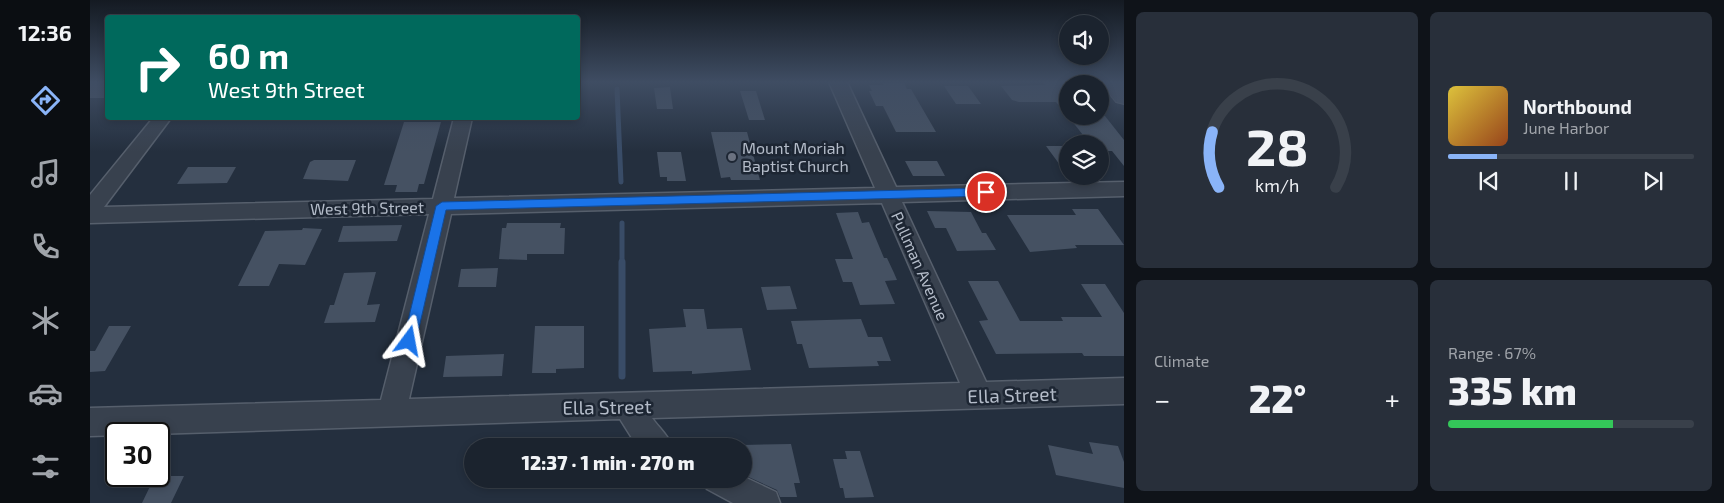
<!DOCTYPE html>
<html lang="en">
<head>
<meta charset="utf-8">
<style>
  body { margin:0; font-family:"Exo 2",sans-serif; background:#282f3a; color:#f1f3f6; height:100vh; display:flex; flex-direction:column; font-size:19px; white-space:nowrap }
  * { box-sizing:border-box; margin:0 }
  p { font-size:16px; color:#a0a4aa }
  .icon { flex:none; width:28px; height:28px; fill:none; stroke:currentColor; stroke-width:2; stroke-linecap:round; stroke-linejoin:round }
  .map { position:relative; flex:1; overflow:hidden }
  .sheet { display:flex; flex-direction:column; gap:12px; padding:12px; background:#0f1319; width:600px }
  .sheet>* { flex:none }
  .hud { position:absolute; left:15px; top:15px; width:475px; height:105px; border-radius:5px; box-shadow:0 2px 8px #0003,0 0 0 1px #39404a; background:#00695c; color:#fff; overflow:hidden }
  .controls { position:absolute; left:969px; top:15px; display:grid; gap:10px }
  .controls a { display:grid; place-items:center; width:50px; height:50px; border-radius:50%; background:#1b232e; box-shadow:0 2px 8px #0003,0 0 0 1px #39404a; font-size:25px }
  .speed { position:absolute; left:15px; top:422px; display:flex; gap:10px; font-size:25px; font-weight:700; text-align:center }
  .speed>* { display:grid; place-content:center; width:65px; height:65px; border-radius:50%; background:#1b232e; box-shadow:0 2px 8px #0003,0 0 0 1px #39404a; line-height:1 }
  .speed .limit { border:2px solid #111; border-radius:8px; background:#fff; color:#111 }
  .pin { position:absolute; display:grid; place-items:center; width:42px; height:42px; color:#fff; margin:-21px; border:2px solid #fff; border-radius:50%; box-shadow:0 1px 5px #0007 }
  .me { position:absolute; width:55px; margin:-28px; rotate:13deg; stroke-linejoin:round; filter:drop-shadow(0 0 4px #0008) }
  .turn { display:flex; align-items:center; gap:18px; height:105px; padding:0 20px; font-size:22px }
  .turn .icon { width:65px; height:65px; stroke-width:2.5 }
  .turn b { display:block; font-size:35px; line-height:42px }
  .big { font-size:38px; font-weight:800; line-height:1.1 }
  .sheet .tile { flex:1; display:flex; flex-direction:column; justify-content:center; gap:8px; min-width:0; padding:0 18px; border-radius:8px; background:#282f3a }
  .sheet .dial { align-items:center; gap:0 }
  .dial svg { height:130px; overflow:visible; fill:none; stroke:#39404a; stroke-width:7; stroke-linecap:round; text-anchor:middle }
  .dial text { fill:#f1f3f6; stroke:none }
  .song { display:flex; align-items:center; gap:15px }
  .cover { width:60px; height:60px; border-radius:8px; background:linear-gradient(135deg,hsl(50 70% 55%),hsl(20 70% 35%)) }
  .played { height:5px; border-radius:2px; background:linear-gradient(90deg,#8ab4f8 20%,#39404a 20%) }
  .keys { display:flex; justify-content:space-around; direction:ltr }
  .heat { display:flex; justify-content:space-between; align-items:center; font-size:28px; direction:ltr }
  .charge { height:8px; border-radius:4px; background:linear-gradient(90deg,#34c759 67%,#39404a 0) }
  .sheet .tiles { flex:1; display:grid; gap:12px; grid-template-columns:repeat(2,1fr) }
  .trip { position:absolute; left:374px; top:438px; width:288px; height:50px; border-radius:25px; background:#1b232e; box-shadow:0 2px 8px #0003,0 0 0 1px #39404a; font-weight:800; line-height:50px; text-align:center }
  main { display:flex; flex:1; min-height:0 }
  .tabs { display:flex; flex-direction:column; width:90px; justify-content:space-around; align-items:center; background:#0b0e12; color:#a0a4aa }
  .tabs .icon { width:35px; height:35px }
  .tabs .current { color:#8ab4f8 }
  .tabs b { font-size:22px; color:#f1f3f6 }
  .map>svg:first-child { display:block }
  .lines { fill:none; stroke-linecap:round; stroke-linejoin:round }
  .stream-far1 { stroke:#394c67; stroke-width:5 }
  .stream { stroke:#394c67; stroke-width:7 }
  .building { fill:#455162 }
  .street-casing { stroke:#565f6c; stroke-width:3 }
  .secondary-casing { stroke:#565f6c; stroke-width:2 }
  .street { fill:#38414e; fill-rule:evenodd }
  .secondary { fill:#465061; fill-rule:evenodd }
  .route { fill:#1a73e8; stroke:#114b97 }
  .worship-dot { fill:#6b7280; stroke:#1d2633; stroke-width:2 }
  .labels { text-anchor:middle; stroke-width:5; stroke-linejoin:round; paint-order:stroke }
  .poi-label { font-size:16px; fill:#b4bcc9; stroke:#1d2633; text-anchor:start }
  .street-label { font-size:16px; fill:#b4bcc9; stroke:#1d2633 }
  .near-street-label { font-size:19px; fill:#b4bcc9; stroke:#1d2633 }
</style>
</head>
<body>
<main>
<nav class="tabs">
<b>12:36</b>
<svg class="icon current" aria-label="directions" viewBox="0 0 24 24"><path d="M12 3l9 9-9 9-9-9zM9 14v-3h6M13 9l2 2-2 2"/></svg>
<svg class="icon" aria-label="music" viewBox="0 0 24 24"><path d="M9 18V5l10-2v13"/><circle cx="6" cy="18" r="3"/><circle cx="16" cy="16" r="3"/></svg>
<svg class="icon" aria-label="phone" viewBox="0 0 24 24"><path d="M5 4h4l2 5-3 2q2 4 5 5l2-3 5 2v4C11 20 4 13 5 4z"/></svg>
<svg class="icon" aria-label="climate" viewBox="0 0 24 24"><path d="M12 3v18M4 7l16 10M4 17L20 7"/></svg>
<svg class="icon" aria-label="car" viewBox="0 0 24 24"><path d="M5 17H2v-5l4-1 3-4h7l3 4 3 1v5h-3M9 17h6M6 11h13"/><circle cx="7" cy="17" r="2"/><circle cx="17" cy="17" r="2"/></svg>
<svg class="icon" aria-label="filters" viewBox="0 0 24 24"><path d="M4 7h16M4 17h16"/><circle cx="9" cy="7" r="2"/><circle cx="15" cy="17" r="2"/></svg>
</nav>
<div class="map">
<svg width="1034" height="503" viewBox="0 0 1034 503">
  <rect width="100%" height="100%" fill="#242f3e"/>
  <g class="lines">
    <!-- stream-far1 -->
    <path class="stream-far1" d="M527 89 531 182
      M532 223V263"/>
    <!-- stream -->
    <path class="stream" d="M532 262V376"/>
  </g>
  <!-- building -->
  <path class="building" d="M0 82H18V98H0Z
    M952 82H978V116L966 102H929L922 100 911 86 955 85Z
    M793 83H814L817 89H821L846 132H806L793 106H786L779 91H782L779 85H794Z
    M854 86H878L891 104H866Z
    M580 87 583 109H567L564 88Z
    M650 91H666L675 120H659Z
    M978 116H1015L1034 140V166L1022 151H1018L1012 144H1000Z
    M314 122H351L334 184H329L327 192H305L307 185H294Z
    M621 132H657L670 180H641L640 177 631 178Z
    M956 146H978V176Z
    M567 152H591L596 181H577V177H570Z
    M224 160H266L258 181 213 179 220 162Z
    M815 161H847L855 176H823Z
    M98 167H146L137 183 87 184Z
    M982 209H1008L1034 245H985L987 248 940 252 917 215H986Z
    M837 211 881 212 892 233H896L906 250 867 251 856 228H845Z
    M768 212 772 223 779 222 794 258H797L804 273 807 280 795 281 805 304 770 305 762 282H753L745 259H763L746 213Z
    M417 223H471L470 228H475L474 254H437V260L409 259 412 228H416Z
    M312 225 307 241 248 242 253 226Z
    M213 228 232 229 215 265 189 264 179 286H148L175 231 212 230Z
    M408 268 406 287H368L371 269Z
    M286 272 277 305 290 304 285 322 234 323 240 305H244L254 273Z
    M878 281H908L930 321H973L971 317H1012L991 284H1015L1034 313V356H994L992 353 906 354 889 321 898 320Z
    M700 286 707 309 677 310 671 287Z
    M593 309H614L617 329 652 328 661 370 602 374V371L563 372 559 329 596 327Z
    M771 319 778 337H792L801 361H787L789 366 719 368 712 344H707L701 321Z
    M19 326H41L15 371 0 372V351H5Z
    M445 326H494V368L466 369V373H442Z
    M414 354 412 376 353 377 356 356Z
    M999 442 1028 446 1034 462V488L966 475 958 445 1003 454Z
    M701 444 710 483H704L707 497H690L687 490 652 474V445Z
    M755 451H770L784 497 755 498 753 488H750L743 459H757Z
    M65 476H94L81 503H52Z"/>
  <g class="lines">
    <!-- street casing -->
    <g class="street-casing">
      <path id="street" d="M739 82H757L806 187 1034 182V196L812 202 896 382 1034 378V404L562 418C569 428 578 435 582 446H547L530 419 0 436V408L291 400 339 214 0 223V195L63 118H81L14 207 343 199 364 118H382L364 198 785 188ZM792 203 870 383 319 399 361 214Z
        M652 476 686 492 690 503H643L617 489 612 479H652Z"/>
    </g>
    <!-- secondary casing -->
    <g class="secondary-casing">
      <path id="secondary" d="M1010 82H1032L1034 84V104L1026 102Z"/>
    </g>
    <!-- street -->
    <use href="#street" class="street"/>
    <!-- secondary -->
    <use href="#secondary" class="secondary"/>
  </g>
  <!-- sky -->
  <linearGradient id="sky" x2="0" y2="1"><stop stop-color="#141a22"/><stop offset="0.54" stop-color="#3f4d63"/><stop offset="1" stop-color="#3f4d63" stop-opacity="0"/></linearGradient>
  <rect width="1034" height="152" fill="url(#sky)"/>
  <!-- route -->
  <path class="route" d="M896 188 901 192 896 196 356 210 326 341 324 345 319 347 315 345 313 341 346 206 352 202Z"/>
  <!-- markers -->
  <circle class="worship-dot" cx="642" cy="157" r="5"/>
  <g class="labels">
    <!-- poi labels -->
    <g class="poi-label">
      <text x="652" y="154">Mount Moriah<tspan x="652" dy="18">Baptist Church</tspan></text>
    </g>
    <!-- street labels -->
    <g class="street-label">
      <text transform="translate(277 208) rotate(-1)" y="6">West 9th Street</text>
      <text transform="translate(830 266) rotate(66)" y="6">Pullman Avenue</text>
    </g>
    <!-- near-street labels -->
    <g class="near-street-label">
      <text transform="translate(922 395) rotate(-2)" y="7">Ella Street</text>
      <text transform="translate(517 407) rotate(-1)" y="7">Ella Street</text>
    </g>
  </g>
</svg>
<div class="controls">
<a><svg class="icon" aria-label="sound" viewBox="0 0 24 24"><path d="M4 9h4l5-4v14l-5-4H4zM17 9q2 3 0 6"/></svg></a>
<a><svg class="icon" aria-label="search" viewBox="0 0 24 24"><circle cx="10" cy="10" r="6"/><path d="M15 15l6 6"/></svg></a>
<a><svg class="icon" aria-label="layers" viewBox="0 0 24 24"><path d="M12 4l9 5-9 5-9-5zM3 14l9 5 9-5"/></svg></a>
</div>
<div class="speed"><div class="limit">30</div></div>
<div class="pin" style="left:896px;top:192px;background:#d93025"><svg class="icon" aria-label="arrive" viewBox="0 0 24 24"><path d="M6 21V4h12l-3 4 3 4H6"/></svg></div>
<svg class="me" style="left:319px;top:341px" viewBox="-20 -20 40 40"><path d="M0-17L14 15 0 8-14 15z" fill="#1a73e8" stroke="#fff" stroke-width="4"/></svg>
<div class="trip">12:37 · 1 min · 270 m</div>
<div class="hud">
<div class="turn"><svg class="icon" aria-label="right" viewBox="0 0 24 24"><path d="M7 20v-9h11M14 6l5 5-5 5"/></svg><div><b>60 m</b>West 9th Street</div></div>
</div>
</div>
<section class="sheet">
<div class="tiles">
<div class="tile dial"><svg viewBox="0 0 100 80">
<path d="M14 69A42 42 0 1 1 86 69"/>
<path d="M14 69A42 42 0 0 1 10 35" stroke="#8ab4f8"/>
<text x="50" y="56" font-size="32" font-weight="700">28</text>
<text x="50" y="72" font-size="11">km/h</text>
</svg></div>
<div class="tile">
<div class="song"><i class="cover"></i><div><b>Northbound</b><p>June Harbor</p></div></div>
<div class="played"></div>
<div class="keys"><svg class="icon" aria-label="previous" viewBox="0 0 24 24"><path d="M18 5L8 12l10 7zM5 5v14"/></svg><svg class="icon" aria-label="pause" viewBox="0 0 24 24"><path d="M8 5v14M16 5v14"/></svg><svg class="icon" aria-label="next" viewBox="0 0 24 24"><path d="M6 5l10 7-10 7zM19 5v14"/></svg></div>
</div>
<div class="tile"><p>Climate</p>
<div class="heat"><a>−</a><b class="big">22°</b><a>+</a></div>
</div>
<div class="tile"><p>Range · 67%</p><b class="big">335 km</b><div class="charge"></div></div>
</div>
</section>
</main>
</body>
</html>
